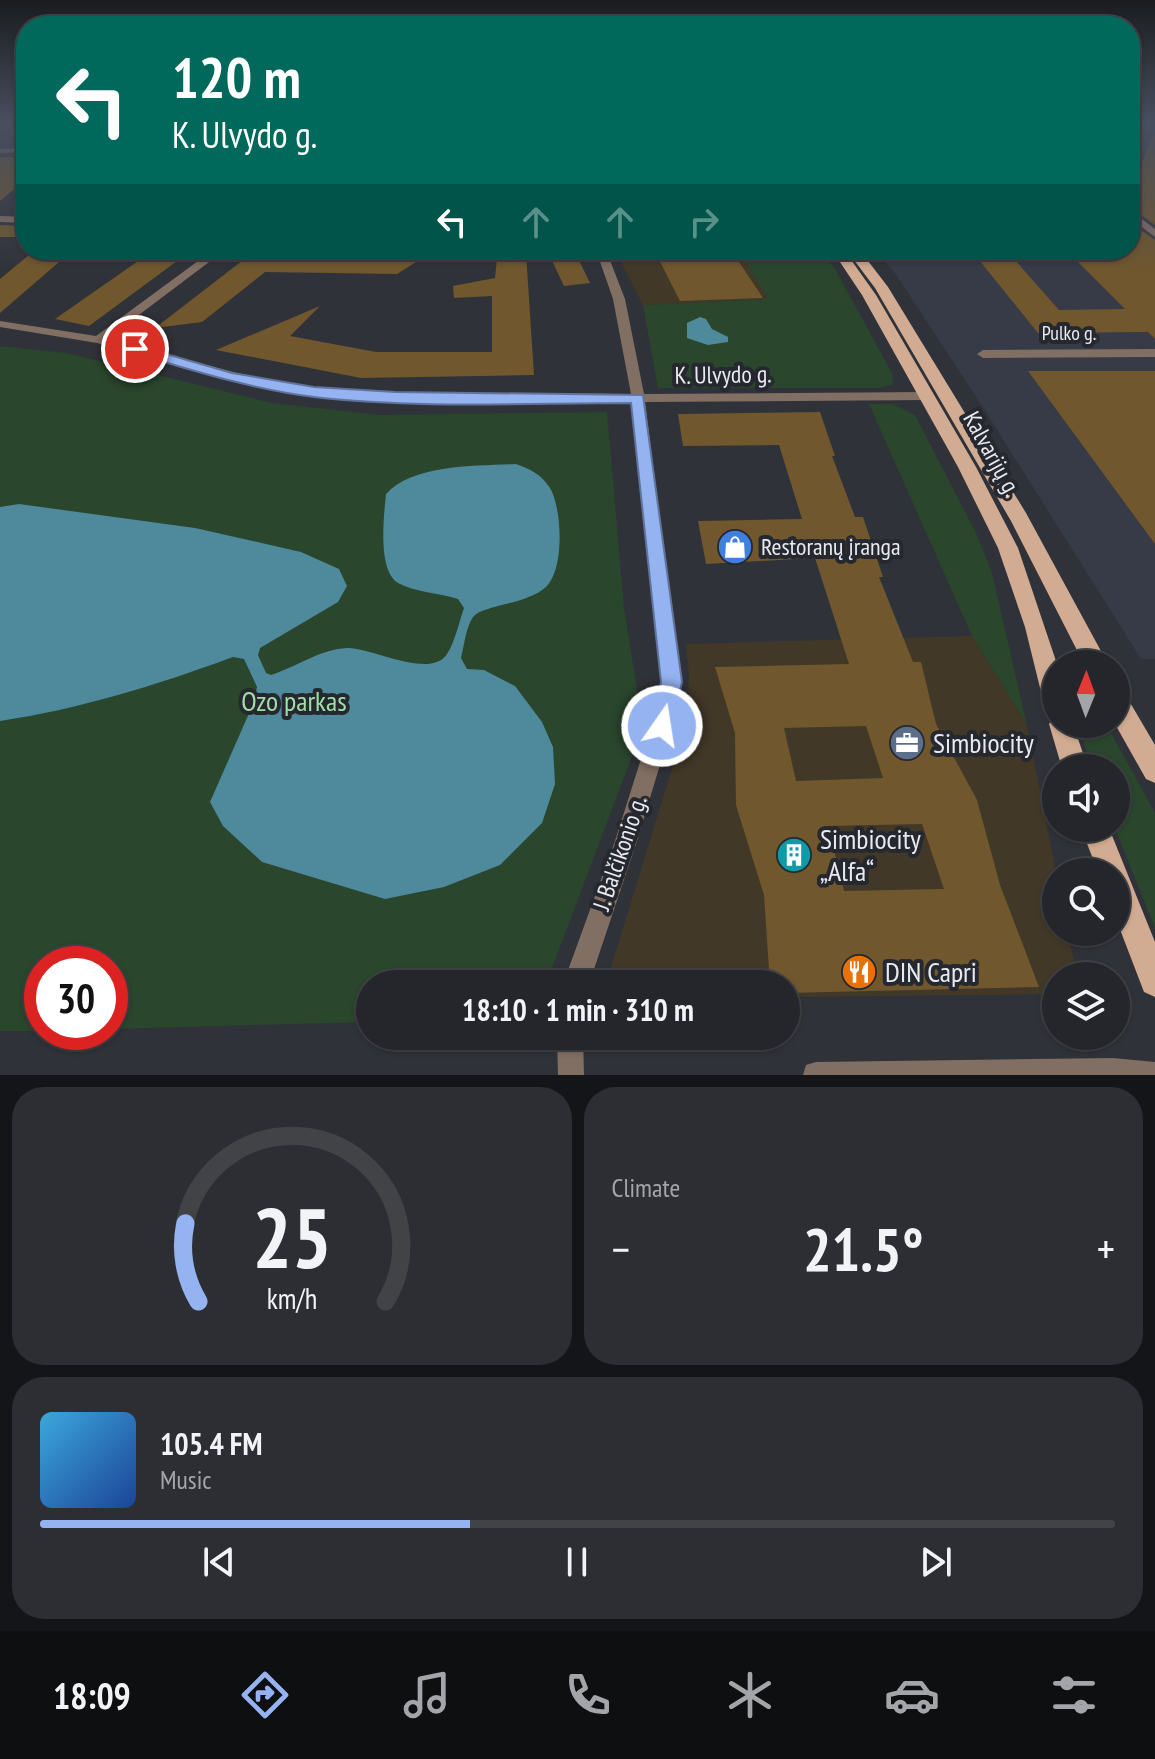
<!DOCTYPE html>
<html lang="en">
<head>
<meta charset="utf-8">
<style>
  body { margin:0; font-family:"PT Sans Narrow",sans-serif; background:#2c2e33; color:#f1f3f6; height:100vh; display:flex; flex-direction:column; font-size:30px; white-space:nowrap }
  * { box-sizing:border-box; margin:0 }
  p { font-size:26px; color:#a3a5a9 }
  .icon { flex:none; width:44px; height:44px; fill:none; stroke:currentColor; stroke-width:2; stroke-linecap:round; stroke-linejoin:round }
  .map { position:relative; height:1075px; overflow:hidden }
  .side { display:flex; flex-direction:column; gap:12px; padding:12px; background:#141518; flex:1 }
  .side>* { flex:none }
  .top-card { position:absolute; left:16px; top:16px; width:1124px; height:244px; border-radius:32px; box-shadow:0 2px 6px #0004,0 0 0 2px #414347; background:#00695c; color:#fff; overflow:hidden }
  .needle { width:52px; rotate:1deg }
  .tools { position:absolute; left:1042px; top:650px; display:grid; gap:16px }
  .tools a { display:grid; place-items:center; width:88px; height:88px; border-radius:50%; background:#24262b; box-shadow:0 2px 6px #0004,0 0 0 2px #414347; font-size:40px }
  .speed { position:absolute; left:24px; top:946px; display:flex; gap:16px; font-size:40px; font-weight:700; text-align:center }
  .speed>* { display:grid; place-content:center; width:104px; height:104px; border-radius:50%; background:#24262b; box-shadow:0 2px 6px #0004,0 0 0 2px #414347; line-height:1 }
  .speed .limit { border:12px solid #d22; background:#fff; color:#111 }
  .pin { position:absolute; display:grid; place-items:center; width:68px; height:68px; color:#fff; margin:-34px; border:4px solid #fff; border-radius:50%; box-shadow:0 2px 8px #0007 }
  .me { position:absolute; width:88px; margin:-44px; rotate:13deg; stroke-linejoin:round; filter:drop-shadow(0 0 6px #0008) }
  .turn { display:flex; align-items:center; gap:28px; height:168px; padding:0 24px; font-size:36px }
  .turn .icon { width:104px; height:104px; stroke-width:2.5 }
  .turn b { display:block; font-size:56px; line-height:68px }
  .lanes { display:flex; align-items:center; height:76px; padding:0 24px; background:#0003; justify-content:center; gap:40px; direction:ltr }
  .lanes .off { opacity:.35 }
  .big { font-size:60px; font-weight:700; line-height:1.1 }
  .side .tile { flex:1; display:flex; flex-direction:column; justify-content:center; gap:12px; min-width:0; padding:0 28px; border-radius:32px; background:#2c2e33 }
  .side .dial { align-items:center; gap:0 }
  .dial svg { height:208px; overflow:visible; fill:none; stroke:#414347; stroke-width:7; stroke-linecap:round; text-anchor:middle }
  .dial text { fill:#f1f3f6; stroke:none }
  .song { display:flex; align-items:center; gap:24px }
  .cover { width:96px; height:96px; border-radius:12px; background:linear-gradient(135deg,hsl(200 70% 55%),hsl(220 70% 35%)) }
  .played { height:8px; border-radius:4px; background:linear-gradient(90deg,#95b2f1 40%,#414347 40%) }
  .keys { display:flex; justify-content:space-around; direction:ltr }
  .heat { display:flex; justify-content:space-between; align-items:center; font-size:44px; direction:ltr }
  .side .tiles { flex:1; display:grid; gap:12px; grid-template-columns:1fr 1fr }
  .tile:last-child { grid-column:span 2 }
  .trip { position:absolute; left:356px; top:970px; width:444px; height:80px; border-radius:40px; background:#24262b; box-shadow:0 2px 6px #0004,0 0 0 2px #414347; font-weight:700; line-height:80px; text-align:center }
  .tabs { display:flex; height:128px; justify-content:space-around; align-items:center; background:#0e0f11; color:#a3a5a9 }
  .tabs .icon { width:56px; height:56px }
  .tabs .selected { color:#95b2f1 }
  .tabs b { font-size:36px; color:#f1f3f6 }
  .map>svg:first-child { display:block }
  .commercial { fill:#423828 }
  .built { fill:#373a47 }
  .green { fill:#2a462d }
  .water { fill:#4e899c }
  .building { fill:#70572d; fill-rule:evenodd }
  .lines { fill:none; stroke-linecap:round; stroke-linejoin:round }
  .street { fill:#826f63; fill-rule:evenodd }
  .primary { fill:#d2ac92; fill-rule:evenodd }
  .route { fill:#95b2f1; stroke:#61749d; stroke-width:2 }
  .labels { text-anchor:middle; stroke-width:8; stroke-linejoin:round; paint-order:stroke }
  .far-street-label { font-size:20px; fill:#e9eaef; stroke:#26282f }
  .street-label { font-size:24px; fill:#e9eaef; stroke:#26282f }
  .poi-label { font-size:24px; fill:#e9eaef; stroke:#26282f; text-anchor:start }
  .near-park-label { font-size:28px; fill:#a1dda7; stroke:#26282f }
  .near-poi-label { font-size:28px; fill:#e9eaef; stroke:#26282f; text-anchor:start }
</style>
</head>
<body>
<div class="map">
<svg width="1155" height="1075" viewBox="0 0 1155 1075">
  <rect width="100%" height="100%" fill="#303239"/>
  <!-- commercial -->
  <path class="commercial" d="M615 250H739L769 299 643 305Z
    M972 636 1027 725 1056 872V932H1068L1077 976H1056V994L786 997V984H615L608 977 687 720 689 675 686 644Z"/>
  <!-- built -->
  <path class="built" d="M1130 124H1155V659H1141L984 409 895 273 874 250H1130V161L1142 156 1130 146Z"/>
  <!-- green -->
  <path class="green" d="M739 250H821L835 269 893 375 892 385 877 388H658L643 305 768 299Z
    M0 346 66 353 272 403 380 415 607 412 624 608 643 727 546 984H370V1022L110 1029V964H42V1031H0Z
    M869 404H893L915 415 976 533 992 573 1027 725 972 636Z
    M1078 724H1106L1155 813V928L1115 828 1116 768H1092Z"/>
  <!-- water -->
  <path class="water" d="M700 317 706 319 712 329 728 337V342L708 345 687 338V323Z
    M516 464C530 469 541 474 550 488 562 508 565 569 546 587 526 605 482 605 473 617 466 627 464 646 461 658L467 669 484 670 515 686 542 722 553 747 555 784 542 823 500 865 444 887 385 899 262 862 223 826 210 802 254 702 257 687 244 659 233 657C157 685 80 709 0 721V507L19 504 195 528 301 552 339 569 347 586 338 602 260 648 258 655 266 673 271 675C296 667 321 649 347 648 371 647 430 680 447 654 455 642 459 622 464 608L458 599C440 593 414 592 398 583 377 570 384 515 386 494 413 464 477 466 516 464Z"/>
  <!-- building -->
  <path class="building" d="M1152 135 1155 136V225L1130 207V177H1137Z
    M0 157H26V179L0 201Z
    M1130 222 1155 240V339L1148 332 1038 333 971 250H1006L1059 310 1125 309 1066 250H1130Z
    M0 225 26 226V237H0Z
    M35 250H73L0 313V279Z
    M154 250H192L89 326 55 319Z
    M395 250H435L397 274 265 272 202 322 155 328 251 254 385 256Z
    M547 250H574L590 283 564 286Z
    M654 250H731L763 298 680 301Z
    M526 253 534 375 361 378 216 350 320 306 290 336 376 352H492V296L454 298 453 286 495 278 497 258Z
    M1028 371H1155V544Z
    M820 412 835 456H832L855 517H863L883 577H879L913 662H921L936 724 977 800 1000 885 1039 987 786 993V984H770L764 895 736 805 735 733 715 667 849 664 815 558 706 564 698 521 802 519 779 445 683 446 678 414ZM866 726 883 778 796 781 784 728ZM922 824 944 889 844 891 828 826Z"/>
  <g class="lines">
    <!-- street -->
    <path class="street" d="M26 148V152L0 153V149Z
      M1130 210 1155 229V237L1130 218Z
      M0 216 26 217V223L0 222Z
      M213 250H225L107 339 271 382 356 392 631 394 613 299 596 250H606L625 299 644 394 926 392 933 396 926 400 645 402 681 682 679 702 637 841 589 984H563L615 841 659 702 663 682 632 402 356 400 271 390 97 343 0 327V321L96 336Z
      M1155 349V357L983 358 977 354 983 350Z
      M557 1036H583L584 1075H558Z
      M1113 1058 1155 1062V1075H803L806 1065 816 1062Z"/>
    <!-- primary -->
    <path class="primary" d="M832 250H844L876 295 976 467 1018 548 1057 664 1056 724H1073L1088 768H1062L1049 724 1054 715 1047 712 1044 704 1025 627 998 548 958 467 862 295Z
      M855 257H865L888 287 1026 513 1108 664H1084L1011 521 875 288 854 260Z
      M1116 691 1125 694 1155 745V783L1146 779 1115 724Z
      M1081 828H1109L1155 942V997L1144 992 1116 919V872H1098Z"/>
  </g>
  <!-- sky -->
  <linearGradient id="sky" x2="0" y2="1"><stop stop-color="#1a1c1f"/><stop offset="0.45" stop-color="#484f5f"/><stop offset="1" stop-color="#484f5f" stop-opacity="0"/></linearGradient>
  <rect width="1155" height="274" fill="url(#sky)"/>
  <!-- route -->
  <path class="route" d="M135 345 232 373 314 387 395 392 643 395 682 682 670 733 662 736 654 733 651 726 661 682 631 403C526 403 418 409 314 397 251 389 191 370 131 352L128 349Z"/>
  <!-- icons -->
  <defs>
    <g id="shop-disc" transform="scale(1.8)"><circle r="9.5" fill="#3f7fe0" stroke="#26282f"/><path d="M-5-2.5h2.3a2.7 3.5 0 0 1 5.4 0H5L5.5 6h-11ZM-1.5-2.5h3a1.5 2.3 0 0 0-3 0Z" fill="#fff"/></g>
    <g id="office-disc" transform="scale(1.8)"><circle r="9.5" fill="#5c6f8a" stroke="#26282f"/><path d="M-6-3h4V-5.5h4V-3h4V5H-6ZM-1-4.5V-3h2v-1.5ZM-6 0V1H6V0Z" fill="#fff"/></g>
    <g id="building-disc" transform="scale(1.8)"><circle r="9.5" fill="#0f9aa8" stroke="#26282f"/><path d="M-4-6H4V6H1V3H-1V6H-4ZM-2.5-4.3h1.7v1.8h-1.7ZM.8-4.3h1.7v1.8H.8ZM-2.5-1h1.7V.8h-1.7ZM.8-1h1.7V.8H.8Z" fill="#fff"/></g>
    <g id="restaurant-disc" transform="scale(1.8)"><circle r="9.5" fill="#e8710a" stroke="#26282f"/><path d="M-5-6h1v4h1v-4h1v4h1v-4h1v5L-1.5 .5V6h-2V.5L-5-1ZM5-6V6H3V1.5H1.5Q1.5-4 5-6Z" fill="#fff"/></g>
  </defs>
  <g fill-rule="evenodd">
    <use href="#shop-disc" x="735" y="547"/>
    <use href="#office-disc" x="907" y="743"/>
    <use href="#building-disc" x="794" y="855"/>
    <use href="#restaurant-disc" x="859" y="972"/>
  </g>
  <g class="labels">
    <!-- far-street labels -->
    <g class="far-street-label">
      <text x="1069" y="340">Pulko g.</text>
    </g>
    <!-- street labels -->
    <g class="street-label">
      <text transform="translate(723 375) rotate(-1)" y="8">K. Ulvydo g.</text>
      <text transform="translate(992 454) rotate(61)" y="8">Kalvarijų g.</text>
      <text transform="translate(620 853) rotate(-71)" y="8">J. Balčikonio g.</text>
    </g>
    <!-- poi labels -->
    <g class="poi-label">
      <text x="761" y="555">Restoranų įranga</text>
    </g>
    <!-- near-park labels -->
    <g class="near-park-label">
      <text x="294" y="711">Ozo parkas</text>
    </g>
    <!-- near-poi labels -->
    <g class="near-poi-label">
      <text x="933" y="753">Simbiocity</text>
      <text x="820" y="849">Simbiocity<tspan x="820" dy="32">„Alfa“</tspan></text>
      <text x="885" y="982">DIN Capri</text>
    </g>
  </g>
</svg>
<div class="tools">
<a><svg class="needle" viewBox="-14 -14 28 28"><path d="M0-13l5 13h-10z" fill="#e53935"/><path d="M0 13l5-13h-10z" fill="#a3a5a9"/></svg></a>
<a><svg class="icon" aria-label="sound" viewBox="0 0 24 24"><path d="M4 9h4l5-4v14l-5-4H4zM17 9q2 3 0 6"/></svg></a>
<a><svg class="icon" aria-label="search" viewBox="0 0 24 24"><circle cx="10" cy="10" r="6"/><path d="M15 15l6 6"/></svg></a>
<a><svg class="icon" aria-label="layers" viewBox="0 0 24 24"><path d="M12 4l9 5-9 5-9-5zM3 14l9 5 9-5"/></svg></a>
</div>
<div class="speed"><div class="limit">30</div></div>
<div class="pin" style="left:135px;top:349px;background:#d93025"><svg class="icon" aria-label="arrive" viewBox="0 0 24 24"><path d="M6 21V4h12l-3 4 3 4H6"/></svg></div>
<svg class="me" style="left:662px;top:726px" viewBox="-20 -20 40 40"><circle r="17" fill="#95b2f1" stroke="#fff" stroke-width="3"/><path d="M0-11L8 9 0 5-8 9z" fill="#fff"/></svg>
<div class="trip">18:10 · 1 min · 310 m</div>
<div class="top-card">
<div class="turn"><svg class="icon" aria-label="left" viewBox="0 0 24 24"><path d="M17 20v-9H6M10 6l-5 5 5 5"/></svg><div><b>120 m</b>K. Ulvydo g.</div></div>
<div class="lanes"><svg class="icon" aria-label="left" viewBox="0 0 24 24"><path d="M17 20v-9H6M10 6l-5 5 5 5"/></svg><svg class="icon off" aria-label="ahead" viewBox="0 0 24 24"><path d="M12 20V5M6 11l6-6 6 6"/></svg><svg class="icon off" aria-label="ahead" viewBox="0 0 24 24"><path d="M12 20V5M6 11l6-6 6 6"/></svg><svg class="icon off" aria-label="right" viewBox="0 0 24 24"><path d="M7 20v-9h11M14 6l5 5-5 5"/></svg></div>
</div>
</div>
<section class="side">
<div class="tiles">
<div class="tile dial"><svg viewBox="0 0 100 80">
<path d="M14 69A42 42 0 1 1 86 69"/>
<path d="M14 69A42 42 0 0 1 9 39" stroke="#95b2f1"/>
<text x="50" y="56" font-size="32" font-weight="700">25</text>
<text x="50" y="72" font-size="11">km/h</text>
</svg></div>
<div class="tile"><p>Climate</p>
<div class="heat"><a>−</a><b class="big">21.5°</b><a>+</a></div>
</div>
<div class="tile">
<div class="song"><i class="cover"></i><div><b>105.4 FM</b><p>Music</p></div></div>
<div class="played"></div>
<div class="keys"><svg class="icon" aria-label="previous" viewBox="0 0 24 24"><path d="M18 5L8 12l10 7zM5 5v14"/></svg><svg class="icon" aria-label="pause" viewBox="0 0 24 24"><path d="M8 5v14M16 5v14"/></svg><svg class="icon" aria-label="next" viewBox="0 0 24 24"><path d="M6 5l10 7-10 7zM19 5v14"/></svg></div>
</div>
</div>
</section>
<nav class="tabs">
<b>18:09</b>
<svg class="icon selected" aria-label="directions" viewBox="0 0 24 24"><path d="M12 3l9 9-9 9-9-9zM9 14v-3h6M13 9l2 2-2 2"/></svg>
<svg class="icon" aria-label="music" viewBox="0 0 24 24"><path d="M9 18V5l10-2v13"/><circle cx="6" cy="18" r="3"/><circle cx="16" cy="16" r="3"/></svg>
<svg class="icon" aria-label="phone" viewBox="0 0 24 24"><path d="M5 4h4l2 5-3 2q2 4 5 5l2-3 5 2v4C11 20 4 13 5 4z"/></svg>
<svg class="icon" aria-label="climate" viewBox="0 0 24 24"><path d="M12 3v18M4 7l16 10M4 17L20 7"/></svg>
<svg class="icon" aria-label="car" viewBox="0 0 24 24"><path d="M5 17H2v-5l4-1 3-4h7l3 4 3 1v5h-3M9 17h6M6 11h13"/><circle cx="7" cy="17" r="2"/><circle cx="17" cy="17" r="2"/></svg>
<svg class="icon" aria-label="filters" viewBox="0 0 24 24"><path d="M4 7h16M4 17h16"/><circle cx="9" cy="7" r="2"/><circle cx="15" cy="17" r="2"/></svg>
</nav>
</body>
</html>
